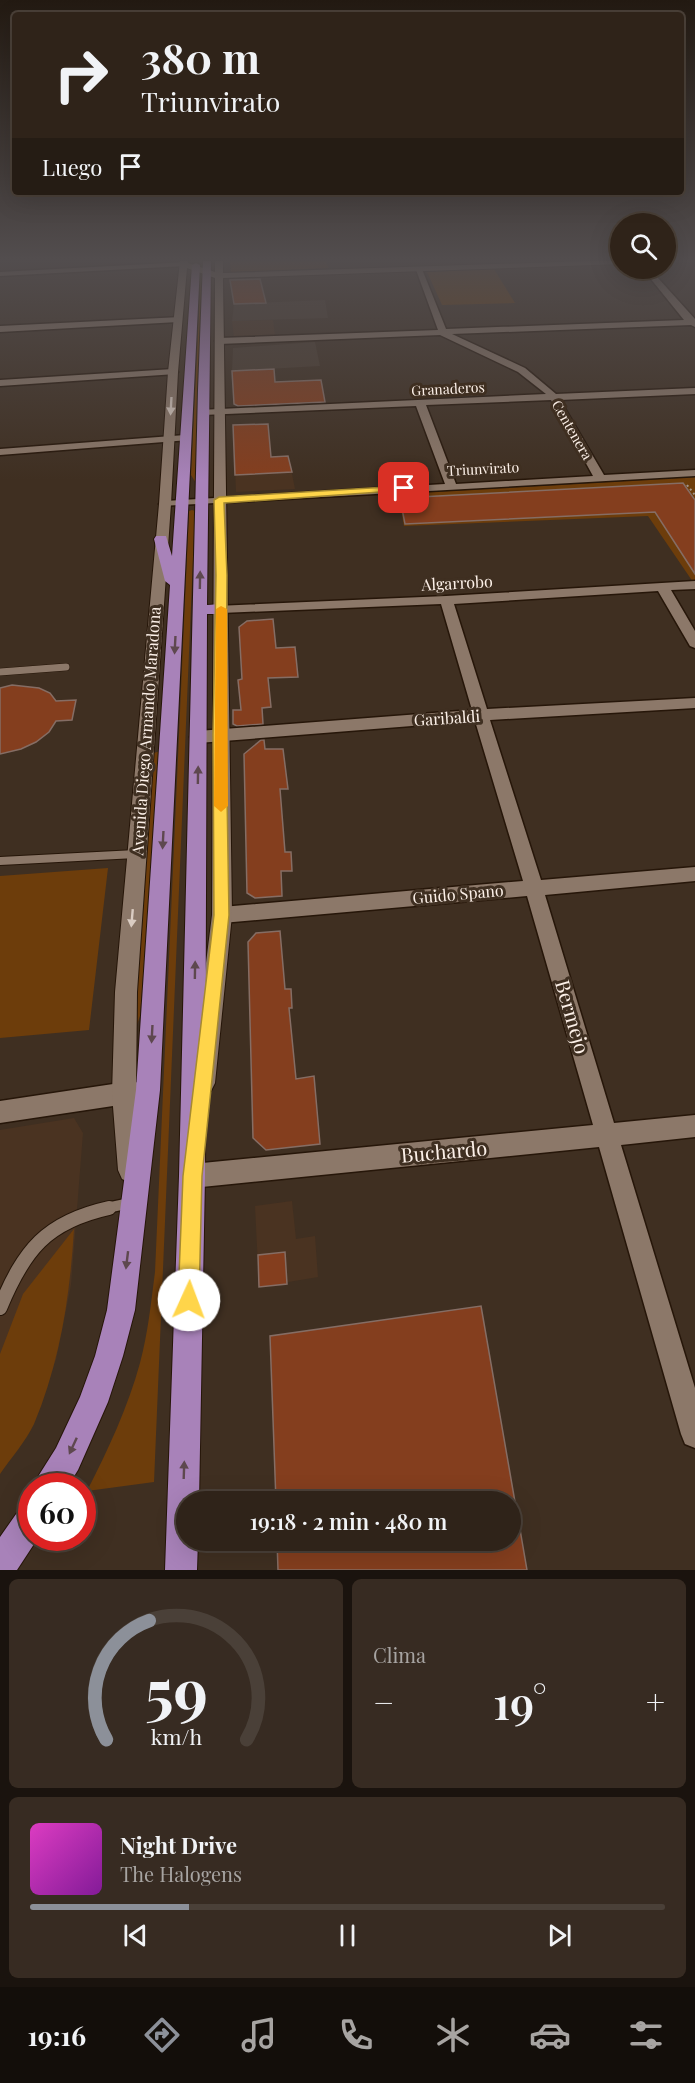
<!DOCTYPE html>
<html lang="es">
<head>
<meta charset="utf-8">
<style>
  body { margin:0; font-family:"Playfair Display",serif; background:#372b22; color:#f1f3f6; height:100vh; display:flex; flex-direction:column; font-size:22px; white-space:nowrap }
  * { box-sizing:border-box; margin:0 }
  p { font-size:20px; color:#a7a4a2 }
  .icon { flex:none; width:33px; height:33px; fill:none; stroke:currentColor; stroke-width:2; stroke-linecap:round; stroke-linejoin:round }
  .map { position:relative; height:1570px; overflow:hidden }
  .panel { display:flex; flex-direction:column; gap:9px; padding:9px; background:#1a130e; flex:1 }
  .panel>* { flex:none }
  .guide { position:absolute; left:12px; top:12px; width:672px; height:183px; border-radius:6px; box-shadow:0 6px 24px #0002,0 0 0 2px #4a4038; background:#2f2319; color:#f1f3f6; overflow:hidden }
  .controls { position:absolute; left:610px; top:213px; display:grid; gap:12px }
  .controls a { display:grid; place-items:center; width:66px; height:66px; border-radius:50%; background:#2f2319; box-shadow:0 6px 24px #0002,0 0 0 2px #4a4038; font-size:30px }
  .speed { position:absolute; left:18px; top:1473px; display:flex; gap:12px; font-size:30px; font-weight:700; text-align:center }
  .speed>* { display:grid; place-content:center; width:78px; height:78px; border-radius:50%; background:#2f2319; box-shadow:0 6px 24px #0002,0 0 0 2px #4a4038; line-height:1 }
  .speed .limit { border:9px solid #d22; background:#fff; color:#111 }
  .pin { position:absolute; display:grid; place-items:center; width:51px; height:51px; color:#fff; margin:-26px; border-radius:12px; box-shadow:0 3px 9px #0006 }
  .me { position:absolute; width:66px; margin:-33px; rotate:2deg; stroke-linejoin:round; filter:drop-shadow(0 0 4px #0008) }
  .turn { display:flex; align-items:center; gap:21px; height:126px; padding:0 30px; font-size:27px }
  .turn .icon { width:78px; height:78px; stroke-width:2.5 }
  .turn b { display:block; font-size:42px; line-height:51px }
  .then { display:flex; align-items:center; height:57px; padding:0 30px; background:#0003; gap:12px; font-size:22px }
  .big { font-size:45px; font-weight:600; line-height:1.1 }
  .panel .widget { flex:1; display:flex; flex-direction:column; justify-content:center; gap:9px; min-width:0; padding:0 21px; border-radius:9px; background:#372b22 }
  .panel .dial { align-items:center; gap:0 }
  .dial svg { height:156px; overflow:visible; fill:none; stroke:#4a4038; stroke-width:7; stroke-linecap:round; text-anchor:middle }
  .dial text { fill:#f1f3f6; stroke:none }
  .song { display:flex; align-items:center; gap:18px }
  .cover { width:72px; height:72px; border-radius:9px; background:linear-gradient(135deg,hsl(310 70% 55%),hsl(290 70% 35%)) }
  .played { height:6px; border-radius:3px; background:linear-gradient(90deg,#8c9099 25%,#4a4038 25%) }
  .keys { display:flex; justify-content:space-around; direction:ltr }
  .heat { display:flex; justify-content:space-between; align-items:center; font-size:33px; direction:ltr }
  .panel .tiles { flex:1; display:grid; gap:9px; grid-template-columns:1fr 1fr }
  .widget:last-child { grid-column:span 2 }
  .trip { position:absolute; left:176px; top:1491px; width:345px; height:60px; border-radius:30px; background:#2f2319; box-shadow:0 6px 24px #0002,0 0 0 2px #4a4038; font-weight:600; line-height:60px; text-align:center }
  .dock { display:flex; height:96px; justify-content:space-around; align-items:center; background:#130e0a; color:#a7a4a2 }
  .dock .icon { width:42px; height:42px }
  .dock .current { color:#8c9099 }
  .dock b { font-size:27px; color:#f1f3f6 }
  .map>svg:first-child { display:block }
  .built { fill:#4a3321 }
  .industrial { fill:#4a3b2e }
  .green { fill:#6d3d0b }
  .building { fill:#843e1e; stroke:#856d64; stroke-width:1.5 }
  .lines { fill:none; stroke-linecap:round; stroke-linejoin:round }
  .service-far3-casing { stroke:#261609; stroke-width:8 }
  .service-far2-casing { stroke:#261609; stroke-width:10 }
  .service-far1-casing { stroke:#261609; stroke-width:13 }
  .service-casing { stroke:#261609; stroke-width:16 }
  .minor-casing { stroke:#261609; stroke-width:3 }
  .tertiary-casing { stroke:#261609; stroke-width:2 }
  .primary-casing { stroke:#261609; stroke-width:2 }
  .path { stroke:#a3958a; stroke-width:2; stroke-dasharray:2 3; stroke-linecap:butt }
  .service-far3 { stroke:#8c7869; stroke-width:7 }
  .service-far2 { stroke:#8c7869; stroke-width:8 }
  .service-far1 { stroke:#8c7869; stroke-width:10 }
  .service { stroke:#8c7869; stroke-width:14 }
  .minor { fill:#8c7869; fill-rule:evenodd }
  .tertiary { fill:#8c7869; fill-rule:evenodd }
  .primary { fill:#a882b9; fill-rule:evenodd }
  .oneway { fill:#daccc2 }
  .oneway2 { fill:#5e484f }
  .route { fill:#ffd54a; stroke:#a68a30; stroke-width:1.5 }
  .slow { fill:#f59e0b }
  .labels { text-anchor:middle; stroke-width:6; stroke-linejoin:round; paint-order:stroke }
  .far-street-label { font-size:14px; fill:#fcf0e8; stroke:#3f2f21 }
  .street-label { font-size:16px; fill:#fcf0e8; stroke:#3f2f21 }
  .near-street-label { font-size:20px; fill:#fcf0e8; stroke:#3f2f21 }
</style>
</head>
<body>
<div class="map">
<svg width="695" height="1570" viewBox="0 0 695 1570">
  <rect width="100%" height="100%" fill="#3f2f21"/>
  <!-- built -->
  <path class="built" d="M273 320 275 335 234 337 232 321Z
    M290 464 295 489 236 492 235 467Z
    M74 1118 83 1133 71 1285 56 1360 0 1474V1130Z
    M292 1201 296 1239 315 1236 318 1277 259 1287 255 1206Z"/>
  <!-- industrial -->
  <path class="industrial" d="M325 300 328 318 232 321 234 304Z
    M315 342 320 366 232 371 233 348Z"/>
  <!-- green -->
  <path class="green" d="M230 261H326L328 268 231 272Z
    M494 269 515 303 442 305 427 272Z
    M201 275 196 483 191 475Z
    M695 477V581L693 582 648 516 404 526 398 494Z
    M192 510 195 511 154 1482 87 1491C108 1450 128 1407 140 1363 148 1333 151 1303 155 1272L189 511Z
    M160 751 140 1016 133 1036 154 753Z
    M108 868 89 1030 0 1038V876Z
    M74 1229C70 1296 60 1362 34 1424 26 1441 11 1458 0 1474V1354L23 1294Z"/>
  <!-- building -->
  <path class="building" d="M260 279 266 303 234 304 230 280Z
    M274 369 275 382 321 380 325 402 238 406 234 404 232 371Z
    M268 424 271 457 288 456 292 472 235 475 233 425Z
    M683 483 695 500V574L655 512 405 524 400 498Z
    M273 619 276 648 295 647 298 677 268 678 271 707 262 708 263 724 237 726 233 724V710H241L238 680 242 679 239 627 247 621Z
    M12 685 39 688 50 693 56 701 76 700 72 720 56 721 49 732 36 742 21 749 0 754V688Z
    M261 740H264L265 749H283L288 789H280L285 852H291L292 871H281L282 896 255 898 247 893 244 754Z
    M280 931 285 989H291L292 1008H289L296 1079 314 1076 320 1144 266 1150 253 1138 248 942 256 933Z
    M285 1252 287 1284 259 1287 258 1255Z
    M481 1306 515 1502H276L270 1336Z
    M517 1512 527 1570H278L277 1540H510V1513Z"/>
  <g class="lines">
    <!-- service-far3 casing -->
    <g class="service-far3-casing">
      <path id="service-far3" d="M0 672 66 667"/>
    </g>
    <!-- service-far2 casing -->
    <g class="service-far2-casing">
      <path id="service-far2" d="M0 861 136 854"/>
    </g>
    <!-- service-far1 casing -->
    <g class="service-far1-casing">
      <path id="service-far1" d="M102 1209 130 1203"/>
    </g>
    <!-- service casing -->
    <g class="service-casing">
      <path id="service" d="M0 1308C24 1250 46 1222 109 1208"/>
    </g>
    <!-- minor casing -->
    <g class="minor-casing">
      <path id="minor" d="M187 262V266H184L0 276V272Z
        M415 267 422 269 446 329 684 320 642 268H649L695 319V327L691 325 452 334 525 368 556 394 695 388V394L560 400 604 475 695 470V476L161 506 159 504 165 501 445 484 416 406 203 415 199 414V410L546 394 518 372 440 335 219 344 215 341 219 338 438 330ZM551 400 593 476 456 484 426 405Z
        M181 317V321L178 322 0 332V326Z
        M173 369 178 372 176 374 0 386V380Z
        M185 435 189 436V440L0 455V449Z
        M695 581V589L671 590 695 631V648L690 646 658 591 454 604 487 709 695 698V708L490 720 541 880 695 867V881L545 895 614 1123 695 1115V1137L621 1145 695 1388V1448L685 1444 681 1434 599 1147 192 1188 184 1184 180 1176 184 1168 192 1164 593 1125 527 896 222 923 215 921 213 915 215 909 222 907 523 881 475 721 198 743 192 741 190 737 192 733 198 731 472 710 441 604 221 613 216 612 214 609 216 606 446 596Z
        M133 1081 141 1084 144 1092 141 1100 133 1103 0 1123V1101Z"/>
    </g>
    <!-- tertiary casing -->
    <g class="tertiary-casing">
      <path id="tertiary" d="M180 261H188V263L215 272V261H223V273L590 261H621V264L223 278 232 915 215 1083 211 1091 203 1095 195 1091 191 1083 212 915 215 278 187 268 178 372 171 504 137 992 136 1094 144 1170 140 1179 131 1183 122 1179 118 1170 112 1094 115 992 159 504 168 372Z"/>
    </g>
    <!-- primary casing -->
    <g class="primary-casing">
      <path id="primary" d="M203 261H211L207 605 221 604 228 609 221 614H207L205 1176 199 1502H186V1540H198L197 1570H165L179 1176 198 390Z
        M196 263 200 265 160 1090 135 1310 123 1356 108 1402 78 1470 68 1486H35L39 1475 56 1448 80 1397 95 1356 107 1310 136 1090 170 585 165 581 154 539 156 536H166L172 556 192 265Z
        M32 1502V1538H38L17 1570H0V1537L21 1507Z"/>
    </g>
    <!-- path -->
    <path class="path" d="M687 485 695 495"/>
    <!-- service-far3 -->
    <use href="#service-far3" class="service-far3"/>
    <!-- service-far2 -->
    <use href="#service-far2" class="service-far2"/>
    <!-- service-far1 -->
    <use href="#service-far1" class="service-far1"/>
    <!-- service -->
    <use href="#service" class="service"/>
    <!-- minor -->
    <use href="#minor" class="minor"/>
    <!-- tertiary -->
    <use href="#tertiary" class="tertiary"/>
    <!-- primary -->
    <use href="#primary" class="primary"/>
  </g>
  <!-- one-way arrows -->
  <defs><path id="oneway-solid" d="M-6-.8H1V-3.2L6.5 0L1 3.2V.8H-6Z" transform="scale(1.5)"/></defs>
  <g class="oneway">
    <use href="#oneway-solid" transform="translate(171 406) rotate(93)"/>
    <use href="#oneway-solid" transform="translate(132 918) rotate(95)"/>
  </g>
  <g class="oneway2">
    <use href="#oneway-solid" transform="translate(200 580) rotate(-89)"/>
    <use href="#oneway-solid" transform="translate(175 645) rotate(93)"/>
    <use href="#oneway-solid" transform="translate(198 775) rotate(-89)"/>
    <use href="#oneway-solid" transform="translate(163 840) rotate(93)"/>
    <use href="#oneway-solid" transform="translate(195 970) rotate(-89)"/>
    <use href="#oneway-solid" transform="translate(152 1034) rotate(93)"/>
    <use href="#oneway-solid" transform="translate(127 1260) rotate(97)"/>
    <use href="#oneway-solid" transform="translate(73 1446) rotate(115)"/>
    <use href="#oneway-solid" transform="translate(184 1470) rotate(-88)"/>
  </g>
  <!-- sky -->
  <linearGradient id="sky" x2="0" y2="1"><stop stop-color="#231a12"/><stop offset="0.54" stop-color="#524d4e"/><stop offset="1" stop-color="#524d4e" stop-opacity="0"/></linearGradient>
  <rect width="695" height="480" fill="url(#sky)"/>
  <!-- route -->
  <path class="route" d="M404 486 409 488 408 490 224 503 227 575 226 735 229 915 202 1176 199 1300 196 1307 189 1310 181 1307 178 1300 183 1176 214 915 213 735 216 575 214 500 219 497Z"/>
  <!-- slow -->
  <path class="slow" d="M221 606 227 609 228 806 221 812 214 806 216 609Z"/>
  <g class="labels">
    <!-- far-street labels -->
    <g class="far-street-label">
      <text transform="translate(448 389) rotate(-3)" y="5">Granaderos</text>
      <text transform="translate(572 430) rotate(60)" y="5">Centenera</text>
      <text transform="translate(483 469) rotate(-3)" y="5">Triunvirato</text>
    </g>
    <!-- street labels -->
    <g class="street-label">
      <text transform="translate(457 583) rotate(-3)" y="6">Algarrobo</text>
      <text transform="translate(447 718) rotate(-4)" y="6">Garibaldi</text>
      <text transform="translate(146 731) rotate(-86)" y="6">Avenida Diego Armando Maradona</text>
      <text transform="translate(458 894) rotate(-5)" y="6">Guido Spano</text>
    </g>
    <!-- near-street labels -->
    <g class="near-street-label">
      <text transform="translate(572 1017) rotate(74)" y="7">Bermejo</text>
      <text transform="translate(444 1152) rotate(-5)" y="7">Buchardo</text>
    </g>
  </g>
</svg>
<div class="controls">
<a><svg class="icon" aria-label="search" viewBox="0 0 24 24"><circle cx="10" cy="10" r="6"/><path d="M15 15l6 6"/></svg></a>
</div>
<div class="speed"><div class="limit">60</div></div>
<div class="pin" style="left:404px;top:488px;background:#d93025"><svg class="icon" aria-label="arrive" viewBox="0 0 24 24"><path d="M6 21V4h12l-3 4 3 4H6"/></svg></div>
<svg class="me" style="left:189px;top:1300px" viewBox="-20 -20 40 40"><circle r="19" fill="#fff"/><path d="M0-13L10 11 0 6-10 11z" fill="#ffd54a"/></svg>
<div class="trip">19:18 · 2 min · 480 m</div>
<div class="guide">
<div class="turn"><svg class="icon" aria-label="right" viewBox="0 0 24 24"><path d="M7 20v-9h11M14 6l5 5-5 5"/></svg><div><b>380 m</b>Triunvirato</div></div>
<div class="then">Luego<svg class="icon" aria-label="arrive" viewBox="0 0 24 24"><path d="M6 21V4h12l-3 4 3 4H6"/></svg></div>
</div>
</div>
<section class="panel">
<div class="tiles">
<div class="widget dial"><svg viewBox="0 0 100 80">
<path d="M14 69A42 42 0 1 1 86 69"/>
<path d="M14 69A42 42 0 0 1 36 8" stroke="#8c9099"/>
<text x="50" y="56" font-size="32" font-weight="700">59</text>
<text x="50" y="72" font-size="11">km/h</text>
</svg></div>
<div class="widget"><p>Clima</p>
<div class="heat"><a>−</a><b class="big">19°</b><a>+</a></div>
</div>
<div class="widget">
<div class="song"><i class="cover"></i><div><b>Night Drive</b><p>The Halogens</p></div></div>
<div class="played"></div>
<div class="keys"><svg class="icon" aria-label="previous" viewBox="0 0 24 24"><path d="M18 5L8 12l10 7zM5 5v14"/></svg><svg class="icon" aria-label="pause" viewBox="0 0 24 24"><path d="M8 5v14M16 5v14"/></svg><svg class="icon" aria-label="next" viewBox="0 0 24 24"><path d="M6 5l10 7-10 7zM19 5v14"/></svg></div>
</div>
</div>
</section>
<nav class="dock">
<b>19:16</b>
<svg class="icon current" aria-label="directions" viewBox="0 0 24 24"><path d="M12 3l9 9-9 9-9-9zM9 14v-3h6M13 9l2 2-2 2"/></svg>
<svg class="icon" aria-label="music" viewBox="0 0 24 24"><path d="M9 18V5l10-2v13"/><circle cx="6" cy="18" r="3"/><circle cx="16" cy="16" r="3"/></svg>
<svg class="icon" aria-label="phone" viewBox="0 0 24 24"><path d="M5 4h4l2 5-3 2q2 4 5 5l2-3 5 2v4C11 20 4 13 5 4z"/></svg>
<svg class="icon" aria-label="climate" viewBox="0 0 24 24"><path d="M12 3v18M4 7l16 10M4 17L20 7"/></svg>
<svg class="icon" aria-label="car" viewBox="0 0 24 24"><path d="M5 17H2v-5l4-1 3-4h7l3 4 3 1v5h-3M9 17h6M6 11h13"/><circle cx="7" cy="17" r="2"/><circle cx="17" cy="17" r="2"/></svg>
<svg class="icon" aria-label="filters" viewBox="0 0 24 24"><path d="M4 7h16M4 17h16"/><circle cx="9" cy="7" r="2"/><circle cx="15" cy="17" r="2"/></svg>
</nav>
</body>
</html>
